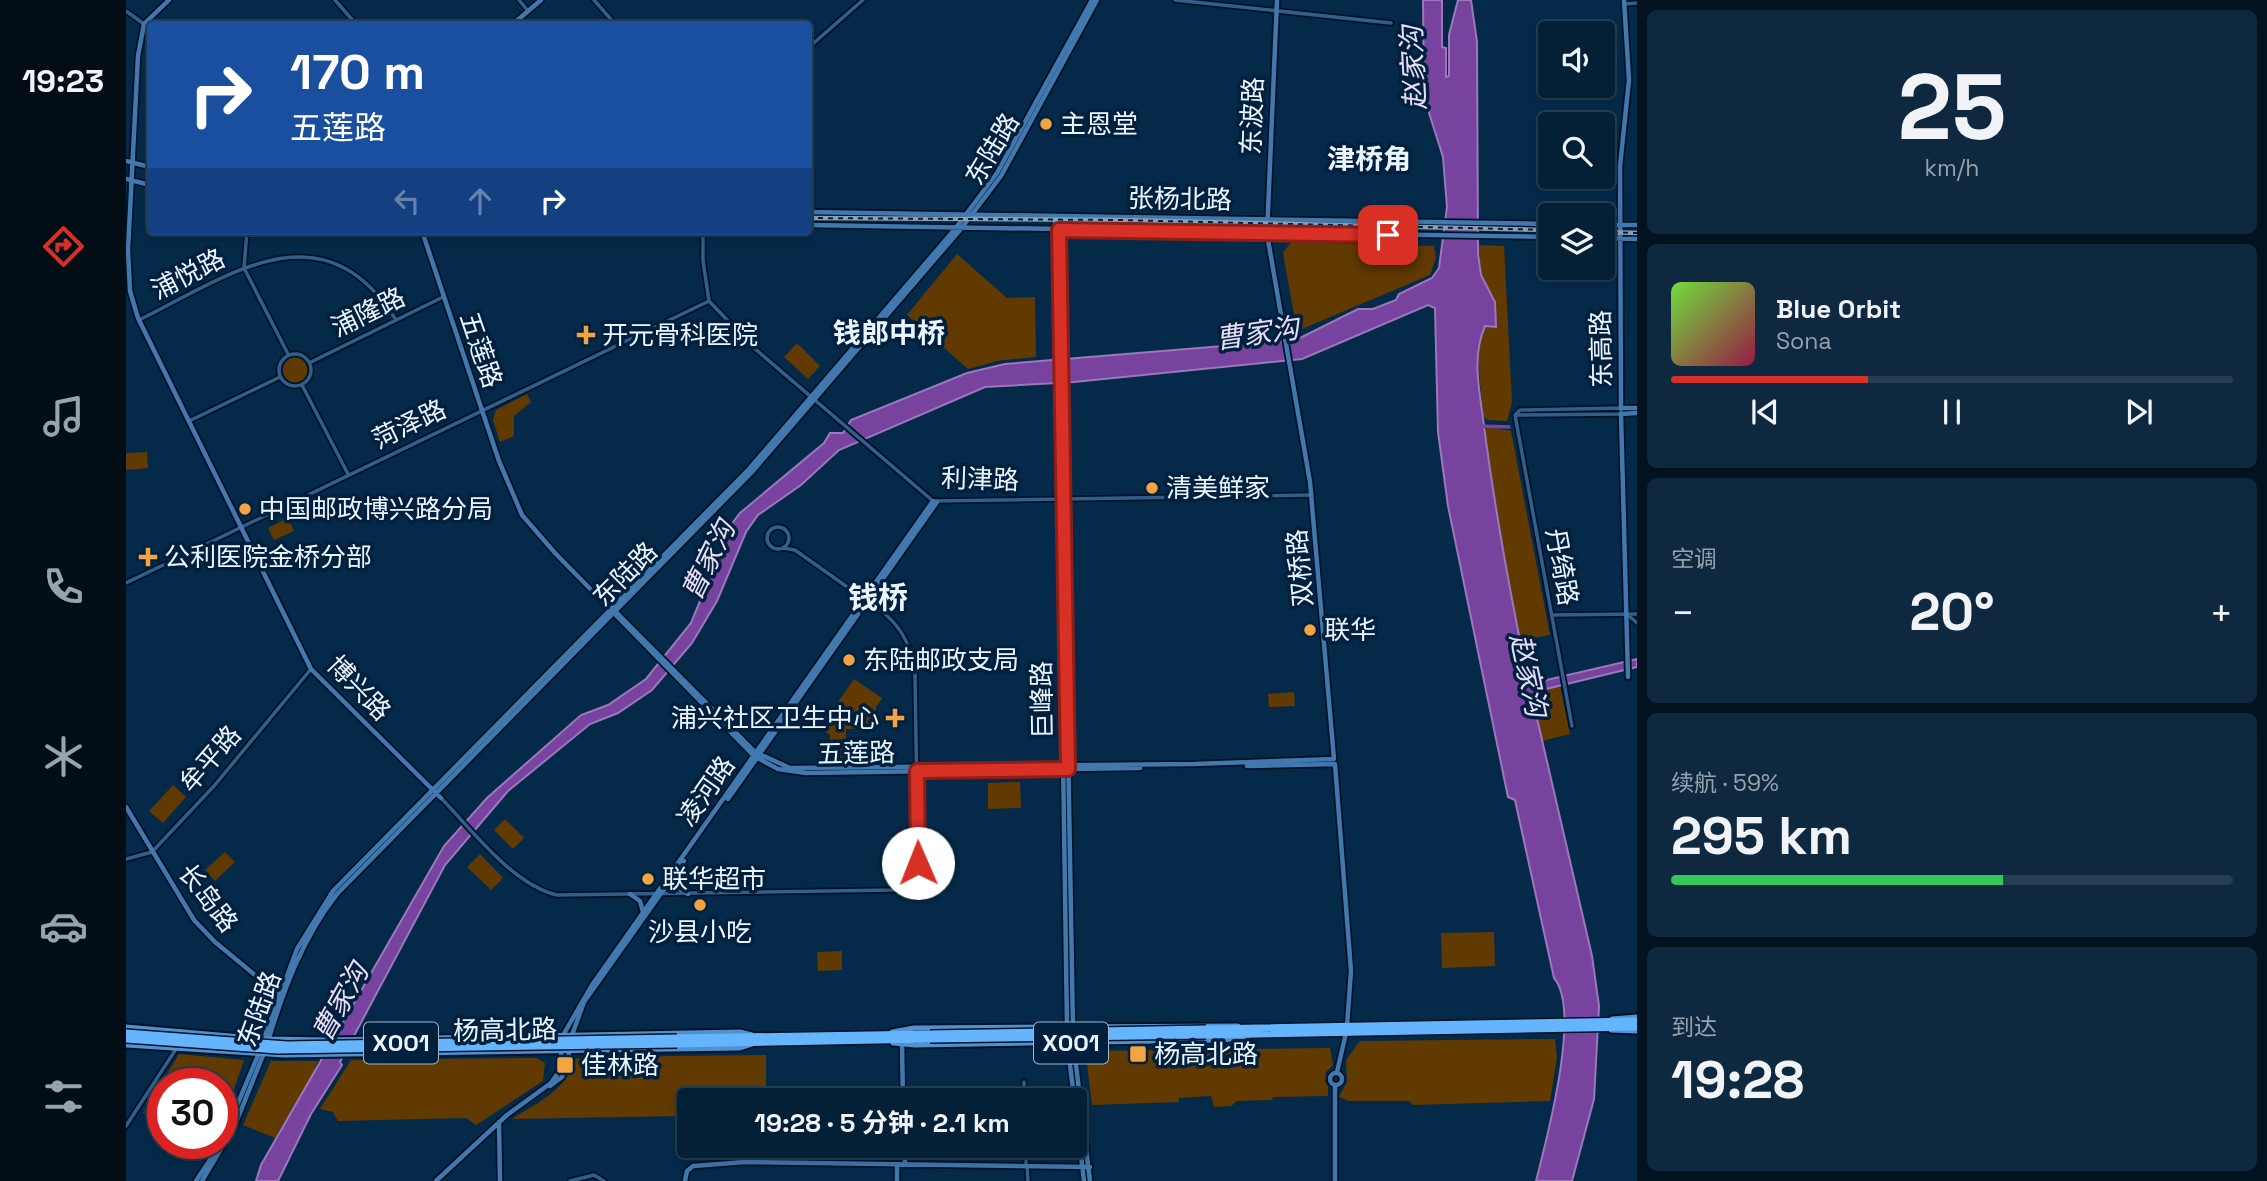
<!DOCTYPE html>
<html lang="zh">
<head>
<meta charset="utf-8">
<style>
  body { margin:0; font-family:"Space Grotesk","Noto Sans SC",sans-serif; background:#0d283f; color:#f1f3f6; height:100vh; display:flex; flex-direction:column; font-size:26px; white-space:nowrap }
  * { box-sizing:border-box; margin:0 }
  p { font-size:23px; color:#97a3ad }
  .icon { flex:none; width:38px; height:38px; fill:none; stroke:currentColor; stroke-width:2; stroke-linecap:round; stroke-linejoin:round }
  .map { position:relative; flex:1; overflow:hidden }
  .drawer { display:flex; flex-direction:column; gap:10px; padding:10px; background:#02121e; width:630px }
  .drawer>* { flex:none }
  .top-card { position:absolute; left:21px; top:21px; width:665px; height:214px; border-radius:7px; box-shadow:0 4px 10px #0003,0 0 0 2px #253e52; background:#1a4fa0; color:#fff; overflow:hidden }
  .tools { position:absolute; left:1412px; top:21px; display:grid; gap:14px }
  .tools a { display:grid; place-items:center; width:77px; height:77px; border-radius:7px; background:#042037; box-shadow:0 4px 10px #0003,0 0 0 2px #253e52; font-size:35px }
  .speed { position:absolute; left:21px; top:1068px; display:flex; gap:14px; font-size:35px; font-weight:700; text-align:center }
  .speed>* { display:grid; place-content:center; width:91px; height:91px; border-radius:50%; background:#042037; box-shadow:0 4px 10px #0003,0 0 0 2px #253e52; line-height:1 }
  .speed .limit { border:10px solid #d22; background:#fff; color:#111 }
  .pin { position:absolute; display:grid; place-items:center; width:60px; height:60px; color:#fff; margin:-30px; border-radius:14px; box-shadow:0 4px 10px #0006 }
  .me { position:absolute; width:77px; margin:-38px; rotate:359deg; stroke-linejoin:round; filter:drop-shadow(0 0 5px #0008) }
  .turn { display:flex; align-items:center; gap:24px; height:147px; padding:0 28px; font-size:32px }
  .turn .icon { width:91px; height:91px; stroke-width:2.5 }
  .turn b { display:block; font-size:49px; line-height:60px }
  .lanes { display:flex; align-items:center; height:66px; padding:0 28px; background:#0003; justify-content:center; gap:35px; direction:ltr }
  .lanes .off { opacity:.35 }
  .big { font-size:52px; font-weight:700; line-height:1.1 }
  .drawer .widget { flex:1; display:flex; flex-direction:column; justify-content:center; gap:10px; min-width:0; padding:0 24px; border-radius:10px; background:#0d283f }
  .drawer .dial { align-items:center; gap:0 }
  .dial b { font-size:91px; line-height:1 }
  .song { display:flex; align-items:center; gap:21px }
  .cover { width:84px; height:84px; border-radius:10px; background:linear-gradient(135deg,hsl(100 70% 55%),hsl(340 70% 35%)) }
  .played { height:7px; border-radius:4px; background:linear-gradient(90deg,#d93025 35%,#253e52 35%) }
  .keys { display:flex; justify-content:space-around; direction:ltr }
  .heat { display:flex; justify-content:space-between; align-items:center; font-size:38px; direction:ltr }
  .charge { height:10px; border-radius:5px; background:linear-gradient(90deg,#34c759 59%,#253e52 0) }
  .trip { position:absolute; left:551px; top:1088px; width:410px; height:70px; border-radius:7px; background:#042037; box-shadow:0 4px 10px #0003,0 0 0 2px #253e52; font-weight:700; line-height:70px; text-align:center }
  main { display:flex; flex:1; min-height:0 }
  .tabs { display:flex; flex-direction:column; width:126px; justify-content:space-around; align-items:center; background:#020d16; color:#97a3ad }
  .tabs .icon { width:49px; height:49px }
  .tabs .active { color:#d93025 }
  .tabs b { font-size:32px; color:#f1f3f6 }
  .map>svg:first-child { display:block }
  .green { fill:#603a01 }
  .water { fill:#77439e; stroke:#9a78bb; stroke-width:2 }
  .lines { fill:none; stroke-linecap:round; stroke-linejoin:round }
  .canal { stroke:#77439e; stroke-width:3.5 }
  .street-casing { stroke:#001227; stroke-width:7 }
  .secondary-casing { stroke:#001227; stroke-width:8 }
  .primary-casing { stroke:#001227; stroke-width:9 }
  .highway-casing { stroke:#001227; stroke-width:10 }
  .street { stroke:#315f8b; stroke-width:3.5 }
  .secondary { stroke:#4178ae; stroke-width:4.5 }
  .primary { stroke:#5092d0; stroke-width:5 }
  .highway { stroke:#65b4fe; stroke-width:7 }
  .rail-casing { stroke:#8ba0b3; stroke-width:4.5 }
  .rail { stroke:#00203e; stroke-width:2; stroke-dasharray:5; stroke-linecap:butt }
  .highway-bridge-casing { stroke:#001227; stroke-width:10; stroke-linecap:butt }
  .highway-bridge { stroke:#65b4fe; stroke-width:7 }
  .route-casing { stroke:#8d1f18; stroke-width:18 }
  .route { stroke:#d93025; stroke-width:12 }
  .poi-dot { fill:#f3a442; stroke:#00203e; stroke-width:2.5 }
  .labels { text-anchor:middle; stroke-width:7; stroke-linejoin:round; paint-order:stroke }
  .shield { fill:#00203e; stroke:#a4b5c5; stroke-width:2 }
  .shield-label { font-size:24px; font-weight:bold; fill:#ebf5ff }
  .street-label { font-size:26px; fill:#ebf5ff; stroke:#00203e }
  .poi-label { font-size:26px; fill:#ebf5ff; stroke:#00203e; text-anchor:start }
  .water-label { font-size:28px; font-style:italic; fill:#e8dcf4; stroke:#00203e }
  .neighbourhood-label { font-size:28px; font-weight:bold; fill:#ebf5ff; stroke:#00203e }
  .quarter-label { font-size:30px; font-weight:bold; fill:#ebf5ff; stroke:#00203e }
</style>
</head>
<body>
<main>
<nav class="tabs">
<b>19:23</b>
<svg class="icon active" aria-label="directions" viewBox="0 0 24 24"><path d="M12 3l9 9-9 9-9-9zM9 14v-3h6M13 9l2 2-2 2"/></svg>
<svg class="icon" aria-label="music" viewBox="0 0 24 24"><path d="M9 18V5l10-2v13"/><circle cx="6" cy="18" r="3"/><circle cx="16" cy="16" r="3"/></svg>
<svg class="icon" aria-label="phone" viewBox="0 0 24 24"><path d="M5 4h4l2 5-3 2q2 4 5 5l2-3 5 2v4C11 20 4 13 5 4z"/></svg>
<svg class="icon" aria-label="climate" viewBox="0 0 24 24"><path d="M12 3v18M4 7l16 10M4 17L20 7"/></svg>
<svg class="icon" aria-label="car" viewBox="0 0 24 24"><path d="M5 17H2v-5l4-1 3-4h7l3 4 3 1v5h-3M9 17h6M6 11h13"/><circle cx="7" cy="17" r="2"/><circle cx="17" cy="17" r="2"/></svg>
<svg class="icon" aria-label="filters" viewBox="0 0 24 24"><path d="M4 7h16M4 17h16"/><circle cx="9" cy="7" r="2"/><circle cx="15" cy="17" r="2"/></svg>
</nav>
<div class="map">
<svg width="1511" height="1181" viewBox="0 0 1511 1181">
  <rect width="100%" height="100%" fill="#052a49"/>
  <!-- green -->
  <path class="green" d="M1165 242 1308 246 1310 258 1304 275 1171 331 1157 253Z
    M1351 245 1378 246 1386 402 1381 421 1361 420 1357 416 1351 350 1359 326H1370L1369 303 1355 275Z
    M831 254 881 298 909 297 910 357 871 361 842 369 781 315Z
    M671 343 694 366 682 379 658 357Z
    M157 370a13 13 0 1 1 26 0a13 13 0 1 1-26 0Z
    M401 394 405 402 388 416V436L374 442 367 420 370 410Z
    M1362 427 1385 431 1424 635 1394 640 1364 477 1358 431Z
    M21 452 22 468 0 470V453Z
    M162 518 168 531 148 540 142 528Z
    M728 679 756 698 750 707V728L720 729 719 759H704V735L694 728Z
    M1434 686 1444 734 1416 741C1410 712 1398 695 1434 686Z
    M1168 692 1169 706 1143 707 1142 694Z
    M894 782 895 808 862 809V783Z
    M47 785 60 797 37 823 23 811Z
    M379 819 398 838 387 849 368 830Z
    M99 852 109 862 89 881 79 870Z
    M354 854 377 878 365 890 341 867Z
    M1368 932 1369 966 1316 968 1315 933Z
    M716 951V970L692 971 691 952Z
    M1429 1039 1431 1057 1424 1101 1287 1105 1283 1101H1223L1213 1097 1221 1082 1220 1060 1234 1041Z
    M1204 1048 1207 1065 1200 1072 1199 1082 1202 1086V1096L1147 1097 1146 1100 1111 1101 1105 1106 1088 1107 1085 1096 1053 1098V1102L966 1105 960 1056 963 1051Z
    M53 1054 118 1060 97 1121 96 1083H37V1115L17 1113Z
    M640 1055V1101H564L554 1104V1116L386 1119C414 1101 438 1092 450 1059L459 1057Z
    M398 1058H410L419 1063 417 1081 350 1125 340 1118 212 1121 207 1112 194 1109 225 1060Z
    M145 1061H192C183 1088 163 1112 149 1138L117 1125Z"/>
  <!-- water -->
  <path class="water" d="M1297 0H1316V47L1320 48V77L1323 76V35L1332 0H1345L1351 42 1352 254 1355 275 1369 302 1370 327 1359 326C1345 358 1354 392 1358 426 1369 510 1384 593 1401 675L1412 682 1511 659V667L1416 690 1407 701 1466 956 1473 1006 1468 1099 1446 1181H1410C1420 1141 1456 1010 1428 978L1389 800 1382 797 1322 506 1312 432 1309 308 1302 305 1176 359 948 382 859 387 713 450 675 485 632 515 620 532 591 601 566 643 526 690 492 713 464 724 382 791 319 865 214 1062 216 1065 185 1114 152 1181H130L135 1165 318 846 361 798 455 715 482 705 520 679 565 623 605 525 614 513 698 443 704 433H717L725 420 841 373 879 364 1170 340 1232 309H1247L1270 300 1273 294 1306 278 1313 268 1321 207 1317 157 1298 97Z"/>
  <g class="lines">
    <!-- canal -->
    <path class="canal" d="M1353 426 1383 427"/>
    <!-- street casing -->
    <g class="street-casing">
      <path id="street" d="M209 0 230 24
        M393 0 402 11
        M468 0 489 24
        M1049 0 1265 23
        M1499 4 1511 3
        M0 11 18 24
        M682 48 737 0
        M121 231 118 268 162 354
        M577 231V261L583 301 628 348 807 501 1186 495
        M13 320C104 275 197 204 270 320
        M153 370a16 16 0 1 1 32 0a16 16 0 1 1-32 0Z
        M185 362 317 297
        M176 385 222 474
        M1495 408V414L1389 415 1394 410Z
        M1389 415 1446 726
        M63 421 154 377
        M641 538a11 11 0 1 1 22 0a11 11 0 1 1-22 0Z
        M0 583 583 301
        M1426 615 1511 614
        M1502 615 1511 623
        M315 798C346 830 387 885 431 895L768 890C783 887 791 879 792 863L789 676C787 650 778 630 758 613L669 550 657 548
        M0 859 26 852 88 786 185 669
        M898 1082V1101
        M0 1126 50 1049
        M900 1146V1166
        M901 1166 902 1181
        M444 1181 468 1175 478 1181"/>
    </g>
    <!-- secondary casing -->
    <g class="secondary-casing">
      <path id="secondary" d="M43 0 18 24 12 56 2 250 4 291 12 318 185 669 315 798
        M1498 0 1503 80 1494 166 1495 408H1511
        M387 24 415 0
        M0 161 24 167
        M0 179 24 185
        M682 212 1424 224
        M929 217 933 230 947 1028
        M929 221 941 1027
        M682 225 1424 237
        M1477 225H1511
        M296 231 373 461 396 515 429 553 628 756 652 769 680 773 1014 768
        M1477 238 1511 239
        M484 610 489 611 629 752 664 768 1068 764 1208 759 1184 482 1141 234 1151 0
        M1502 677 1495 414 1511 413
        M1121 766 1209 764 1225 971 1221 1026
        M602 799 811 502
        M0 807 68 920 89 942 153 995
        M548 875 551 887 562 894
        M504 894 514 901 517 912
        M436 1037 466 985 807 501
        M445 1038 458 1002 558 861
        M941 1040 958 1181
        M947 1040 964 1181
        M137 1041 171 949 207 891 623 469 829 229 871 173 966 0
        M142 1041C158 989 177 937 211 894L626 472 834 230 875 176 971 0
        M776 1044 777 1101
        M1211 1072 1220 1033
        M1204 1079a6 6 0 1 1 12 0a6 6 0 1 1-12 0Z
        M1209 1085V1181
        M424 1086 436 1077 444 1050
        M373 1122 374 1181
        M96 1141 133 1053
        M778 1146 779 1164
        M771 1164V1181
        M70 1181 95 1143
        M76 1181 109 1125 138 1053
        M310 1181 381 1115 425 1083 432 1073 436 1049
        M559 1181 561 1171 567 1166 619 1162 964 1167"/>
    </g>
    <!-- primary casing -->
    <g class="primary-casing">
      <path id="primary" d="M1486 1019 1511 1017
        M0 1027 138 1039 204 1040 614 1032 626 1035
        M1485 1030 1511 1031
        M766 1032 788 1028 1112 1026
        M767 1043 789 1045 1096 1040 1121 1037
        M0 1045 158 1055 613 1048 626 1044"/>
    </g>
    <!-- highway casing -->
    <g class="highway-casing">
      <path id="highway" d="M1080 1029 1511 1021
        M1080 1035 1511 1027
        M551 1038 804 1034
        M551 1044 804 1039"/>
    </g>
    <!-- street -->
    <use href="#street" class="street"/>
    <!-- secondary -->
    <use href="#secondary" class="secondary"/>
    <!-- primary -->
    <use href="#primary" class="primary"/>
    <!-- highway -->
    <use href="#highway" class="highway"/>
    <!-- rail casing -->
    <g class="rail-casing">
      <path id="rail" d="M682 218 993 220 1424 230
        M1477 232 1511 233"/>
    </g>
    <!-- rail -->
    <use href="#rail" class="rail"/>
    <!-- highway-bridge casing -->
    <g class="highway-bridge-casing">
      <path id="highway-bridge" d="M0 1033 161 1045 551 1038
        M804 1034 1080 1029
        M0 1039 151 1050 551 1044
        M804 1039 1080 1035"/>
    </g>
    <!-- highway-bridge -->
    <use href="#highway-bridge" class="highway-bridge"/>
  </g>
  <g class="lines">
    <!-- route casing -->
    <g class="route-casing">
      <path id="route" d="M792 863 791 771 942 769 933 230 1262 235"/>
    </g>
    <!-- route -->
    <use href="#route" class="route"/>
  </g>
  <!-- markers -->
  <g class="poi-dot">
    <circle cx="920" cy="124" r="7"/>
    <path d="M456.5 324.5h7v7h7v7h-7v7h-7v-7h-7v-7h7z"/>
    <circle cx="1026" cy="488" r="7"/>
    <circle cx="119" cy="509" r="7"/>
    <path d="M18.5 546.5h7v7h7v7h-7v7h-7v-7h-7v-7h7z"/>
    <circle cx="1184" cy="630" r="7"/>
    <circle cx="723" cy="660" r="7"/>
    <path d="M765.5 707.5h7v7h7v7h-7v7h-7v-7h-7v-7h7z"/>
    <circle cx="522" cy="879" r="7"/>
    <circle cx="574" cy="905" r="7"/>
    <rect x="1003" y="1045" width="18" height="18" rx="3.5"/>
    <rect x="430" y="1056" width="18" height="18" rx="3.5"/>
  </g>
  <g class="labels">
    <!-- shield labels -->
    <g class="shield">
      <rect x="238" y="1022.5" width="74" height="41" rx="5"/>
      <rect x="908" y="1022.5" width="74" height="41" rx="5"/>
    </g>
    <g class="shield-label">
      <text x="275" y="1051">X001</text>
      <text x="945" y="1051">X001</text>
    </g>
    <!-- street labels -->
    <g class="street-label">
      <text transform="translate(1126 116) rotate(-88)" y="9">东波路</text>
      <text transform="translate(866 149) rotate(-59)" y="9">东陆路</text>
      <text transform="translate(1054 199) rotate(1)" y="9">张杨北路</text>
      <text transform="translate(62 274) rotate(-27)" y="9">浦悦路</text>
      <text transform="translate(242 312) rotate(-26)" y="9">浦隆路</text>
      <text transform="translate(1475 349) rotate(-91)" y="9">东高路</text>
      <text transform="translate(355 350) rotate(71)" y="9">五莲路</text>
      <text transform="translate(283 424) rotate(-26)" y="9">菏泽路</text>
      <text transform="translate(854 479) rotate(2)" y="9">利津路</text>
      <text transform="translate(1436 567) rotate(80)" y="9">丹绮路</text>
      <text transform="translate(1174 568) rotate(-95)" y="9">双桥路</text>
      <text transform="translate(499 574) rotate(-45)" y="9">东陆路</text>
      <text transform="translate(233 688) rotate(46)" y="9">博兴路</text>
      <text transform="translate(916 700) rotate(-91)" y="9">巨峰路</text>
      <text transform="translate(730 753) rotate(-1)" y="9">五莲路</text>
      <text transform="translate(84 759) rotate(-49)" y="9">牟平路</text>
      <text transform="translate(580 791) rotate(-55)" y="9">凌河路</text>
      <text transform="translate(82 898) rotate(52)" y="9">长岛路</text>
      <text transform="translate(133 1009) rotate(-70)" y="9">东陆路</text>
      <text transform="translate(379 1030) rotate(-1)" y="9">杨高北路</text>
    </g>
    <!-- poi labels -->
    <g class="poi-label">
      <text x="934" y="133">主恩堂</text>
      <text x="476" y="344">开元骨科医院</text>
      <text x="1040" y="497">清美鲜家</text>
      <text x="133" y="518">中国邮政博兴路分局</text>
      <text x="38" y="566">公利医院金桥分部</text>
      <text x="1198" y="639">联华</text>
      <text x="737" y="669">东陆邮政支局</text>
      <text x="753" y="727" text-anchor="end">浦兴社区卫生中心</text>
      <text x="536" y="888">联华超市</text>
      <text x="574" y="941" text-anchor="middle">沙县小吃</text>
      <text x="1028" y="1063">杨高北路</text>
      <text x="455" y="1074">佳林路</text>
    </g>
    <!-- water labels -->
    <g class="water-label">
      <text transform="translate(1287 68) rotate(-93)" y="10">赵家沟</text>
      <text transform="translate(1131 333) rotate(-8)" y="10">曹家沟</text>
      <text transform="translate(582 560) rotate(-64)" y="10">曹家沟</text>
      <text transform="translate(1403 675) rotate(78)" y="10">赵家沟</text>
      <text transform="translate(214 1002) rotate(-61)" y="10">曹家沟</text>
    </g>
    <!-- neighbourhood labels -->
    <g class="neighbourhood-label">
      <text x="1243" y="169">津桥角</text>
      <text x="763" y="343">钱郎中桥</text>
    </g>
    <!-- quarter labels -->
    <g class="quarter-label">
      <text x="752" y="608">钱桥</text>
    </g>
  </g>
</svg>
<div class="tools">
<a><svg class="icon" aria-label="sound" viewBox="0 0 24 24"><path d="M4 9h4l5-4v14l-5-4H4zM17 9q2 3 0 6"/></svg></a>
<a><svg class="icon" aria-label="search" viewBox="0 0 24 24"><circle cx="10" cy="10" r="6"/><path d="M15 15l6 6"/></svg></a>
<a><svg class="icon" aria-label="layers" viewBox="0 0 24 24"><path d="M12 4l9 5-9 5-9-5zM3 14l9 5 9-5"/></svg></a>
</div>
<div class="speed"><div class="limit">30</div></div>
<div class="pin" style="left:1262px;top:235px;background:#d93025"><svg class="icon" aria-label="arrive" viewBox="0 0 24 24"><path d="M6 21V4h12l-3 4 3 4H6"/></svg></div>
<svg class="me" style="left:792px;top:863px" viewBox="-20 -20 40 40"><circle r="19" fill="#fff"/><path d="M0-13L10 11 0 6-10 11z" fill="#d93025"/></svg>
<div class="trip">19:28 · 5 分钟 · 2.1 km</div>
<div class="top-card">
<div class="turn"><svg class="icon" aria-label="right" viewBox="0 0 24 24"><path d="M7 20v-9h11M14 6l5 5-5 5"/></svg><div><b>170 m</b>五莲路</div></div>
<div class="lanes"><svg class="icon off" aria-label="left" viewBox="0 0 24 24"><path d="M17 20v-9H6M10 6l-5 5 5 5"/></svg><svg class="icon off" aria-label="ahead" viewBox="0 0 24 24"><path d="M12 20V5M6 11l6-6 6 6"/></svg><svg class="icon" aria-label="right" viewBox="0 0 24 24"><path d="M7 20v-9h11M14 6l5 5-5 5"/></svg></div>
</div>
</div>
<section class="drawer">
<div class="widget dial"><b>25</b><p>km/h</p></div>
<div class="widget">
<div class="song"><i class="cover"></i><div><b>Blue Orbit</b><p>Sona</p></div></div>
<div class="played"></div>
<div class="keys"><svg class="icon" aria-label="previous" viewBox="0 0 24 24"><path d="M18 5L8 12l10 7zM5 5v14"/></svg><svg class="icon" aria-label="pause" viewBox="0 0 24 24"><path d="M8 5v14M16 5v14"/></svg><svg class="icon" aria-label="next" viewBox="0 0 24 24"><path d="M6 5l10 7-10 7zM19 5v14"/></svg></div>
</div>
<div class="widget"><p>空调</p>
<div class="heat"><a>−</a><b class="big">20°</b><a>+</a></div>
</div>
<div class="widget"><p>续航 · 59%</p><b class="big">295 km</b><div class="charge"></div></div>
<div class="widget"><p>到达</p><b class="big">19:28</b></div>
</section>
</main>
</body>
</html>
